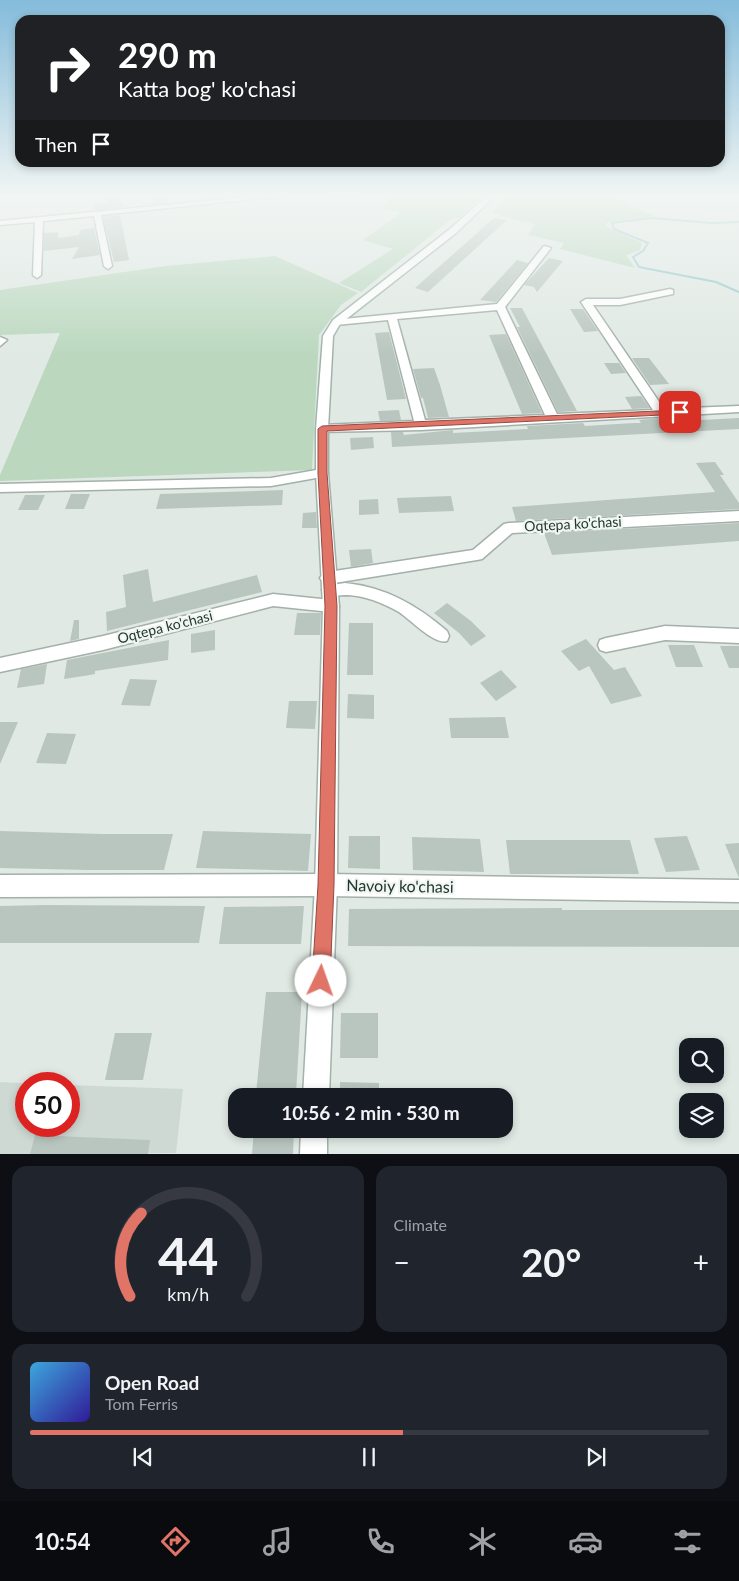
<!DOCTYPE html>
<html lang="en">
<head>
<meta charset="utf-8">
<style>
  body { margin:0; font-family:Lato,sans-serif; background:#20242c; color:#f1f3f6; height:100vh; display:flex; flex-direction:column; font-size:19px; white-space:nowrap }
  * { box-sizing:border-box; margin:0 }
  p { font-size:16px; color:#9ea1a6 }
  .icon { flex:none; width:28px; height:28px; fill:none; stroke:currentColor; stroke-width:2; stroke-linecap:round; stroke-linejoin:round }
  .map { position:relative; height:1154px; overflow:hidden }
  .sheet { display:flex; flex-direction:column; gap:12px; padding:12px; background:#0d0f14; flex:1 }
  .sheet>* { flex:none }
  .banner { position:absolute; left:15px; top:15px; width:710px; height:152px; border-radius:15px; box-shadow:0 2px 8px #0003; background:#202124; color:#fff; overflow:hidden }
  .fabs { position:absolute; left:679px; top:1038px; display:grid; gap:10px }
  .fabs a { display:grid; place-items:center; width:45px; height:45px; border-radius:10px; background:#171b24; box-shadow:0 2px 8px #0003; font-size:25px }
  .speed { position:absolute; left:15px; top:1072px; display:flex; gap:10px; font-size:25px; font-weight:700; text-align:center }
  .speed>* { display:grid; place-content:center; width:65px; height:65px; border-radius:50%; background:#171b24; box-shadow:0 2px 8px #0003; line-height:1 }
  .speed .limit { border:8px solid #d22; background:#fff; color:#111 }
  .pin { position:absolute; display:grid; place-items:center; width:42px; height:42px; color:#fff; margin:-21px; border-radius:10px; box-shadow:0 2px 8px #0006 }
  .me { position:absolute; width:55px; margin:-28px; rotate:3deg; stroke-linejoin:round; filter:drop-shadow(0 0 4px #0008) }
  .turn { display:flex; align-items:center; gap:18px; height:105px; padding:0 20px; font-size:22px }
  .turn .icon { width:65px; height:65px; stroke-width:2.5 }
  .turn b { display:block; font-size:35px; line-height:42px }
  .then { display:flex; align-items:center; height:48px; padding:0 20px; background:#0003; gap:10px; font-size:19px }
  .big { font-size:38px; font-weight:700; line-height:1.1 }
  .sheet .tile { flex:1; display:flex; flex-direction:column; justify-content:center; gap:8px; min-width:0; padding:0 18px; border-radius:15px; background:#20242c }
  .sheet .dial { align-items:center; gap:0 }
  .dial svg { height:130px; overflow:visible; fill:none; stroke:#363941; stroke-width:7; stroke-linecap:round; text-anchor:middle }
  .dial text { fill:#f1f3f6; stroke:none }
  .song { display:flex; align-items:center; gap:15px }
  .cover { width:60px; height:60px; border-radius:8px; background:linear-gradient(135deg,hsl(200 70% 55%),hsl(250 70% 35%)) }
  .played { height:5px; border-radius:2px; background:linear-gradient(90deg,#e07467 55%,#363941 55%) }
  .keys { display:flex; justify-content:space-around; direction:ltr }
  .heat { display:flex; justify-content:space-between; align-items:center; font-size:28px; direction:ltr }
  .sheet .tiles { flex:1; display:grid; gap:12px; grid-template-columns:1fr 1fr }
  .tile:last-child { grid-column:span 2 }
  .trip { position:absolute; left:228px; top:1088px; width:285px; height:50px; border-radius:15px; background:#171b24; box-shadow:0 2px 8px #0003; font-weight:700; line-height:50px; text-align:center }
  .menu { display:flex; height:80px; justify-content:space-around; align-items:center; background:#090b0e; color:#9ea1a6 }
  .menu .icon { width:35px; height:35px }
  .menu .on { color:#e07467 }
  .menu b { font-size:22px; color:#f1f3f6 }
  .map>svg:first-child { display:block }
  .built { fill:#cfd9d3 }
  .green { fill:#bbd8bf }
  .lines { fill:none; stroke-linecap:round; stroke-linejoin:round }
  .stream { stroke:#8ec7c8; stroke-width:2 }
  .building { fill:#b9c6bf }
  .minor-casing { stroke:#a4b0aa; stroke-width:3 }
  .secondary-casing { stroke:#a1b3aa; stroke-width:3 }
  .minor { fill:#fff; fill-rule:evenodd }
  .secondary { fill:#fff; fill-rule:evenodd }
  .route { fill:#e07467; stroke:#924b43 }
  .labels { text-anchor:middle; stroke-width:4.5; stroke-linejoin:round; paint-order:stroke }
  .street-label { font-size:14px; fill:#23372f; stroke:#f0f6f2 }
  .near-street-label { font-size:16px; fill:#23372f; stroke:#f0f6f2 }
</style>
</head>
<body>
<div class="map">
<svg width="739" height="1154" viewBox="0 0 739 1154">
  <rect width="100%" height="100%" fill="#e0e9e4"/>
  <!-- built -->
  <path class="built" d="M0 1082 41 1084H26V1126H69V1085L183 1089 176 1153 0 1154Z"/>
  <!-- green -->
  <path class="green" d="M395 194H484L459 218 450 220 361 292 339 283 393 249 363 240 402 212 381 208Z
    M511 194H603L654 216 606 223 605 226 642 243 640 250 626 255 635 268 560 249 564 243 528 235 535 224 502 216 493 212Z
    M275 256 358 293 341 305 319 335 312 470 0 481V475L60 333 0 335V290L166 266Z"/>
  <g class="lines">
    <!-- stream -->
    <path class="stream" d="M739 222 711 223 651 218 612 223 614 229 648 243 643 251 633 257 639 267 716 282 739 292"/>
  </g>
  <!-- building -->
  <path class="building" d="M153 194H166L168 203 155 204Z
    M120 196 122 207 94 210V205L108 204 107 197Z
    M120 215 129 260 114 262 103 217Z
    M494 218 507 220 428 292 415 288Z
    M94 228 100 255 72 259 79 247 44 251V233L58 232V238L79 235 80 230Z
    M549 258 563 261 537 292 534 287 524 285Z
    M517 260 528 263 496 302 480 300Z
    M510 308H522L577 411 558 412 517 327H520Z
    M570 309H583L598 331 584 332Z
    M389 332 406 399 387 400 375 333Z
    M506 334 542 413 522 414 489 335Z
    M632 358H649L669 384 650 385Z
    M604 363H619L626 373 611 374Z
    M434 368 440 385 449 417 428 418 423 398H421L413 369Z
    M641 396 650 408 632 409 625 397Z
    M399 410 401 420 380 421 378 411Z
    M659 418 662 422 739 418V429L392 447 391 432H403L404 435 453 430V433L528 429 527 426 583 423 585 426 634 423H641L639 420Z
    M373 437 374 448 351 450 350 438Z
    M715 462 724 475H720L739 503V509L516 521 512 507 715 492 696 463Z
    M283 490 282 505 156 509 160 494Z
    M71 494H90L84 509H65Z
    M25 495H45L38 510H18Z
    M451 496 454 511 399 513 397 498Z
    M378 499 379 514 359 515V500Z
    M316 512 317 528H302L303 513Z
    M739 523V541L552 555 544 533Z
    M371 549 373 563 351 567 349 550Z
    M148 569 153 602 257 575 262 592 107 631 106 612 126 607 123 575Z
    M447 603 471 621 486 636 471 646 459 633 434 613Z
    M297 613H321L320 635H294Z
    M74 620H79V639L70 641Z
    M349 623H373V675H347Z
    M215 630V650L191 653V634Z
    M586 639 614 670 625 667 642 696 611 704 589 666 579 671 561 651Z
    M169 640 168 660 95 671V674L90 675 64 679 67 660Z
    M668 645H694L703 667H676Z
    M720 646H739V668H729Z
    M47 664 44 684 17 688 21 669Z
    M501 670 517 687 496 701 480 683Z
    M130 679 157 680 150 706 121 705Z
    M348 694 374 695V719L347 718Z
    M289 701H317L315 729 286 728Z
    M505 717 509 738H451L449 718Z
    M0 722H18L0 764Z
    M47 733 76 734 66 764 36 763Z
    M0 831 102 834H173L164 870H87L0 868Z
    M203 831 311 834 308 871 196 868Z
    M349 836H380V869L348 868Z
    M687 836 700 870 666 872 654 838Z
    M412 837 480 839 484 872 413 870Z
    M506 840H630L639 874H510Z
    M739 843V878L725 844Z
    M0 906 46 905 205 906 199 943H0Z
    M304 906 301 944H219L224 907Z
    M562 908V910H739V947L348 946 349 909Z
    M266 992H302L296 1094H256Z
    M341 1013H378V1058H340Z
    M115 1033H152L143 1080H105Z
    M340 1082 379 1083V1096H340Z
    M254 1129H294L293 1154H252Z
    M35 1135 150 1140 148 1154H30Z"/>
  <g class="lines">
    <!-- minor casing -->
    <g class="minor-casing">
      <path id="minor" d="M278 194H302L101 215 112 266 108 269 104 266 94 216 43 221 41 275 37 278 33 275 35 222 0 225V221Z
        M324 194H362L358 196H328Z
        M544 246 551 248 505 307 557 414 653 410 581 302 586 299H620L670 289 673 290V294L620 305H593L664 409 739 406V412L421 430 318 432V426L322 425 414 421 388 320 336 325 333 324V320L497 304ZM497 310 545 415 425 420 397 319Z
        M0 337 7 340 0 346Z
        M322 469 328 473 327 476 271 486 0 492V484L271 478Z
        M739 511V521L512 533 482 559 477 560 328 584 323 582 320 578 323 574 328 572 473 550 504 524 509 523Z
        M345 583C385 587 417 605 447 631L449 636 447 641C434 645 411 620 399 612 383 603 366 596 348 595 340 595 332 597 325 594L322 590 325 586Z
        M273 594 331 600 337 602 339 606 337 610 331 612 273 606 103 650 0 672V658L103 636Z
        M665 626 739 629V643L665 640 606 652 600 650 598 645 600 640 606 638Z
        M326 874 739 880V902L326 896 0 897V875Z"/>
    </g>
    <!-- secondary casing -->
    <g class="secondary-casing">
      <path id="secondary" d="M489 194H497L456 233 340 324 333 336 328 429V473L339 606 337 885 329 1096H303L315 885 323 606 316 473V429L323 336 333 320 450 229Z
        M301 1129H327V1154H300Z"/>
    </g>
    <!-- minor -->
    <use href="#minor" class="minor"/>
    <!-- secondary -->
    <use href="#secondary" class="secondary"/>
  </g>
  <!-- sky -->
  <linearGradient id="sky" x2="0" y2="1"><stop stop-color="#84bcdb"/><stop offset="0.55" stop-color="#f1f5f3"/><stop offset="1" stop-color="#f1f5f3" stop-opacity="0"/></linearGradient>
  <rect width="739" height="355" fill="url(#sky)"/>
  <!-- route -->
  <path class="route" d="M680 410 685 412 683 414 327 431V473L337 606 334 885 330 981 328 987 321 990 315 987 312 981 318 885 325 606 318 473V429L322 426Z"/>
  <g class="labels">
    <!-- street labels -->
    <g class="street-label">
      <text transform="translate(573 524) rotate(-3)" y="5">Oqtepa ko'chasi</text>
      <text transform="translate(165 627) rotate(-14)" y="5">Oqtepa ko'chasi</text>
    </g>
    <!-- near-street labels -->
    <g class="near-street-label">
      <text transform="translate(400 886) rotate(1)" y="6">Navoiy ko'chasi</text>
    </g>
  </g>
</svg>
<div class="fabs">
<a><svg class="icon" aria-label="search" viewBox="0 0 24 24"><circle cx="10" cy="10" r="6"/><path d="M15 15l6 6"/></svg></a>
<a><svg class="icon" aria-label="layers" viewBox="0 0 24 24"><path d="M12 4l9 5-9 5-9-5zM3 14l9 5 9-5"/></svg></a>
</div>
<div class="speed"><div class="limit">50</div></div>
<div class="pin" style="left:680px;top:412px;background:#d93025"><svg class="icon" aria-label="arrive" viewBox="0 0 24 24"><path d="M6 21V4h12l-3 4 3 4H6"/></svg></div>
<svg class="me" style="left:321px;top:981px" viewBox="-20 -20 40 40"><circle r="19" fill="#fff"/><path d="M0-13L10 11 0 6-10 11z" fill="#e07467"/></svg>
<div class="trip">10:56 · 2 min · 530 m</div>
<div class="banner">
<div class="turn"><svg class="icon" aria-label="right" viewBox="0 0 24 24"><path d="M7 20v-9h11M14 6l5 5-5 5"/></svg><div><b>290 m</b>Katta bog' ko'chasi</div></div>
<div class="then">Then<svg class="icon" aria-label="arrive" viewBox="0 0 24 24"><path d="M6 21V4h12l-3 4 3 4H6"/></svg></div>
</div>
</div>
<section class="sheet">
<div class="tiles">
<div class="tile dial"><svg viewBox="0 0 100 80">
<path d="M14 69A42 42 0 1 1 86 69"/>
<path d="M14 69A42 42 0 0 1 21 18" stroke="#e07467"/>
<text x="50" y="56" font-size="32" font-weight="700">44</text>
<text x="50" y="72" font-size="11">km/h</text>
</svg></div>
<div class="tile"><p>Climate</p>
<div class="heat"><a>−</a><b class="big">20°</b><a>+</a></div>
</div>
<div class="tile">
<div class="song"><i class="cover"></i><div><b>Open Road</b><p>Tom Ferris</p></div></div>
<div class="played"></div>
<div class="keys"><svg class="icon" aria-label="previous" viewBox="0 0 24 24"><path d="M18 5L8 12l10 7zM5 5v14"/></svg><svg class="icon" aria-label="pause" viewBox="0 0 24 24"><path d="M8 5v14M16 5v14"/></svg><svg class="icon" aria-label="next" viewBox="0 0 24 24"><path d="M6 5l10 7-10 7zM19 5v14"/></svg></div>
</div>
</div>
</section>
<nav class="menu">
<b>10:54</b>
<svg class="icon on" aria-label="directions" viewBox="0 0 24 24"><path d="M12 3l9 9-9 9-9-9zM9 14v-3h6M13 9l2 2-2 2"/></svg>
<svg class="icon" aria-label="music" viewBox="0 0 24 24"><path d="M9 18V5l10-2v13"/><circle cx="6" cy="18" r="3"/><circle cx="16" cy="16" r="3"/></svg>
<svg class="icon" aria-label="phone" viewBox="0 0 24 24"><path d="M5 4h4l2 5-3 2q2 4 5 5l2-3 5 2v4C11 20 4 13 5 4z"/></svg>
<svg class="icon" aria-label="climate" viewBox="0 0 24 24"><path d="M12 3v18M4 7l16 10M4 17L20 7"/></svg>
<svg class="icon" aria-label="car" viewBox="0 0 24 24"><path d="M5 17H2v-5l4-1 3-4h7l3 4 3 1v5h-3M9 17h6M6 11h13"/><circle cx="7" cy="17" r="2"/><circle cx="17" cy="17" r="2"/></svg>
<svg class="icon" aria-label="filters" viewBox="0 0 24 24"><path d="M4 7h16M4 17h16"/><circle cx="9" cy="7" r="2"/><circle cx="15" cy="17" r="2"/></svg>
</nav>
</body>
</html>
